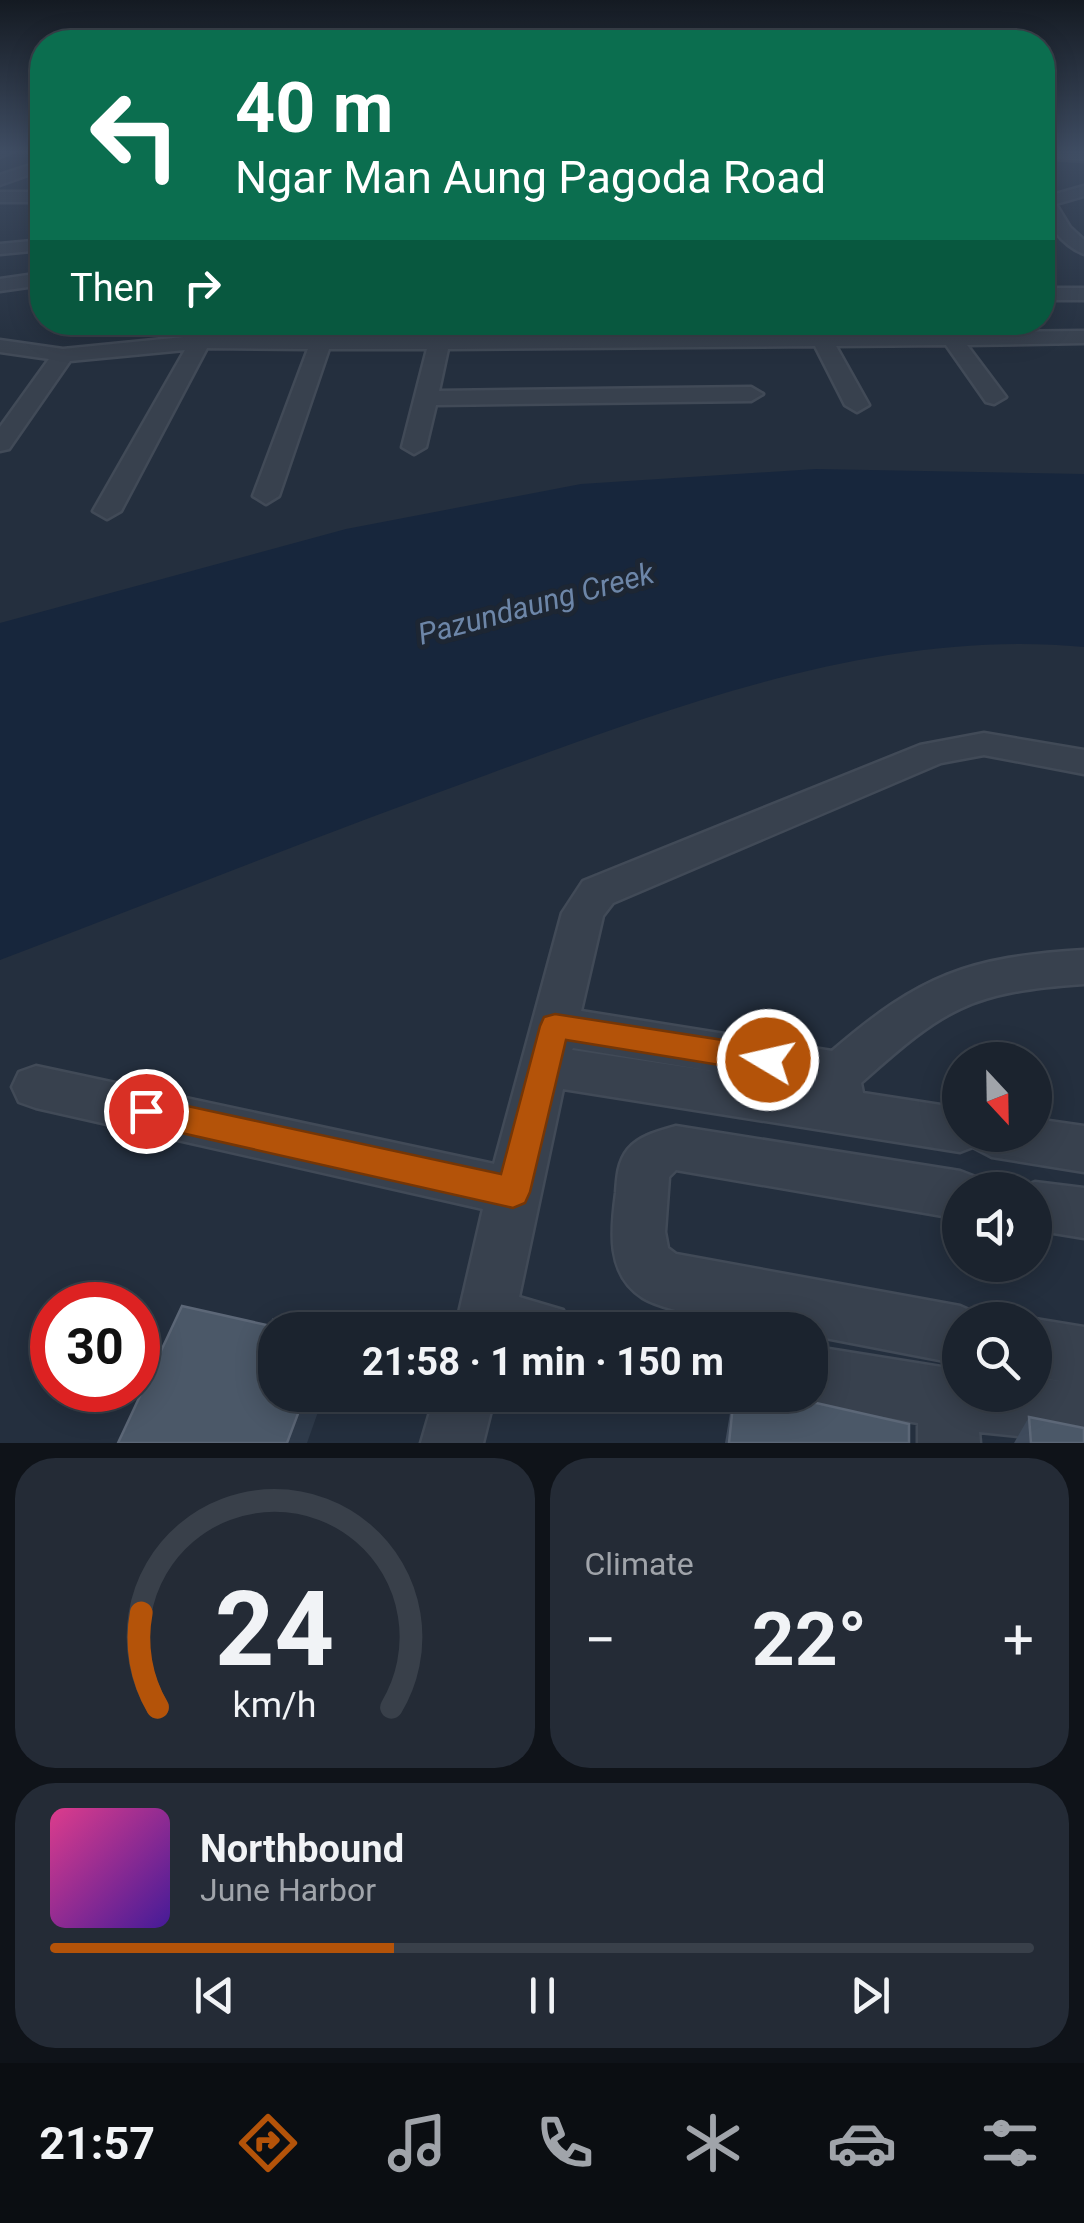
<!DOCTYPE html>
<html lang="en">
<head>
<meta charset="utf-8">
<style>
  body { margin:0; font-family:Roboto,sans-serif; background:#242b36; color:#f1f3f6; height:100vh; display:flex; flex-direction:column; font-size:38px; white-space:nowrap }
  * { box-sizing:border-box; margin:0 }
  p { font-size:32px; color:#a0a4aa }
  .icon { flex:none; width:55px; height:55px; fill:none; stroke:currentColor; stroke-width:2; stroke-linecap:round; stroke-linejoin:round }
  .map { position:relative; height:1443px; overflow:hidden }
  .side { display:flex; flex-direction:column; gap:15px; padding:15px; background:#0f1319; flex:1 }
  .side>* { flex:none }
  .hud { position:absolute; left:30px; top:30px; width:1025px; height:305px; border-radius:40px; box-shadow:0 5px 25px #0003,0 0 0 2px #39404a; background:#0b6e4f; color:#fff; overflow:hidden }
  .needle { width:65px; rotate:158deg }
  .tools { position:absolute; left:942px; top:1042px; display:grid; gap:20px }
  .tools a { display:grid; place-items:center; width:110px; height:110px; border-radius:50%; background:#1b232e; box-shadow:0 5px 25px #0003,0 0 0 2px #39404a; font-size:50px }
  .speed { position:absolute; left:30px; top:1282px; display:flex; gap:20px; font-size:50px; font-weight:700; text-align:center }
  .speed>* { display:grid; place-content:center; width:130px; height:130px; border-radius:50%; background:#1b232e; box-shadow:0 5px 25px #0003,0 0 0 2px #39404a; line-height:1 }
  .speed .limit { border:15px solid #d22; background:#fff; color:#111 }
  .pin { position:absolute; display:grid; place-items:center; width:85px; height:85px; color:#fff; margin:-42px; border:5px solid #fff; border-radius:50%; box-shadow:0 2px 10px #0007 }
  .me { position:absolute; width:110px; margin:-55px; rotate:279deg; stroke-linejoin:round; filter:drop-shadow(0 0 8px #0008) }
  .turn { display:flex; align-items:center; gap:35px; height:210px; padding:0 40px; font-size:45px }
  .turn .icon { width:130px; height:130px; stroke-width:2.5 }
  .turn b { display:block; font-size:70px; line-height:85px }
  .then { display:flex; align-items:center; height:95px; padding:0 40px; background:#0003; gap:20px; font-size:38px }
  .big { font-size:75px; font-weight:700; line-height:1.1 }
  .side .card { flex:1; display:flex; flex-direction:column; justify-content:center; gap:15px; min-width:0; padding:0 35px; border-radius:40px; background:#242b36 }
  .side .dial { align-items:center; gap:0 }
  .dial svg { height:260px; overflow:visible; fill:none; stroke:#39404a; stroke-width:7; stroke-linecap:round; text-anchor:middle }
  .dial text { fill:#f1f3f6; stroke:none }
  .song { display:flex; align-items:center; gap:30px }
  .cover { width:120px; height:120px; border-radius:15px; background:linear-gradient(135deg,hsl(330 70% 55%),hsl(260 70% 35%)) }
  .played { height:10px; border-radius:5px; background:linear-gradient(90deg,#b45309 35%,#39404a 35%) }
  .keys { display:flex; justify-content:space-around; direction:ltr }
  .heat { display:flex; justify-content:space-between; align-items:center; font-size:55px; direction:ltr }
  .side .tiles { flex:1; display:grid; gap:15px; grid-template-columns:1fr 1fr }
  .card:last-child { grid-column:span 2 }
  .trip { position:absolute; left:258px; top:1312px; width:570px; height:100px; border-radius:40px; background:#1b232e; box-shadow:0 5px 25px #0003,0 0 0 2px #39404a; font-weight:700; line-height:100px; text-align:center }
  .tab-bar { display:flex; height:160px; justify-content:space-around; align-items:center; background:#0b0e12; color:#a0a4aa }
  .tab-bar .icon { width:70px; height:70px }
  .tab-bar .on { color:#b45309 }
  .tab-bar b { font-size:45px; color:#f1f3f6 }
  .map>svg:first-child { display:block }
  .water { fill:#17263c }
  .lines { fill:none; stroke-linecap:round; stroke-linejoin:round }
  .minor-casing { stroke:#414a57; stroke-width:5 }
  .major-casing { stroke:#414a57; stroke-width:5 }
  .minor { fill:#38414e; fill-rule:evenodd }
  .major { fill:#56606e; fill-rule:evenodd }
  .wall { fill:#3f4b5c }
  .shaded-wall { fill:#2f3b4b }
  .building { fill:#4b5868; stroke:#5c6777; stroke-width:2.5 }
  .route { fill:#b45309; stroke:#753606; stroke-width:2.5 }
  .labels { text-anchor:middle; stroke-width:10; stroke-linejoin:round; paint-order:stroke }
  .water-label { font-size:30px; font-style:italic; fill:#6d86a8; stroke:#1d2633 }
</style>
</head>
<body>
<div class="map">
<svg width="1084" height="1443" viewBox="0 0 1084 1443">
  <rect width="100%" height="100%" fill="#242f3e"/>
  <!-- water -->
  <path class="water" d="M816 469 1084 474V647C881 628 677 705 489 774 325 833 163 898 0 960V623L346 529 581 484Z"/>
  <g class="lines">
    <!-- minor casing -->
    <g class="minor-casing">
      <path id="minor" d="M0 150H17L0 157Z
        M42 161V170L0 185V175Z
        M1084 186V196L1056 204 1070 227 1084 240V254C1063 246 1042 221 1042 198Z
        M0 192H42V202H0Z
        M42 240V250L0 254V244Z
        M42 273V285L0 291V279Z
        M1042 288H1084V300H1042Z
        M803 322H823L830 334 1084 331V343L967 345 1006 397 994 404 986 402 946 345 836 346 869 405 857 412 845 405 815 346 448 349 439 391 751 387 763 394 751 401 436 405 426 447 414 454 402 447 427 349H329L279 496 266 504 253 496 308 349 207 348 121 511 107 519 93 511 185 350 70 361 9 449 0 451V427L49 359 0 352V340L63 349 194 336 211 325 221 331 218 336 809 334Z
        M984 733 1084 750V774L984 755 941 763 613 903 603 916 581 1011 832 1051C920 975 968 957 1084 950V984C969 992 945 1008 861 1083L863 1093 960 1108V1135H1035V1119L1084 1126V1172L992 1157 973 1147 960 1152 563 1089 519 1297 563 1310 572 1330H455L483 1209 36 1108 19 1102 12 1087 19 1072 36 1066 494 1164 562 913 583 881 920 745ZM573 1048 712 1071 572 1050Z
        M676 1126 960 1171 978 1178 984 1190H960V1219L676 1170 669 1177 665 1232 668 1248 676 1254 960 1306 980 1315 982 1320H960V1364L810 1335V1330C776 1330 671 1315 643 1298 606 1275 611 1230 616 1193 617 1177 618 1161 628 1149 640 1135 659 1131 676 1126Z
        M1035 1182 1084 1188V1238L1035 1230V1190H1016Z
        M1035 1319 1084 1327V1443L979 1432 980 1443H918V1423L810 1404 789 1395H810V1346L960 1370V1395H1035V1378L1060 1381 1035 1377Z
        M435 1395H495L483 1443H421Z"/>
    </g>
    <!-- major casing -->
    <g class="major-casing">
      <path id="major" d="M1042 150H1084V161L1042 158Z"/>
    </g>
    <!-- minor -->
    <use href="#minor" class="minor"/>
    <!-- major -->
    <use href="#major" class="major"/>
  </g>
  <!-- wall -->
  <path class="wall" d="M733 1395H781L909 1443H725Z
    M1029 1417 1084 1443H1014Z"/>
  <!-- shaded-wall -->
  <path class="shaded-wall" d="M305 1395H324L307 1443H287Z"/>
  <!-- building -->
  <path class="building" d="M182 1306 271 1326 273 1320 317 1330H275V1395H305L287 1443H118Z
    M734 1395H781L909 1424V1443H729Z
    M1029 1417 1084 1428V1443H1031Z"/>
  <!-- sky -->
  <linearGradient id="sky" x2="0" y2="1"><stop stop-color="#141a22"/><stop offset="0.43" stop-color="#3f4d63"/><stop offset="1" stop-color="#3f4d63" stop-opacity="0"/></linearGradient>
  <rect width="1084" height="352" fill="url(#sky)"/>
  <!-- route -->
  <path class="route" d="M555 1014 768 1047 779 1051 784 1060 779 1069 768 1073 566 1040 530 1192 525 1203 513 1208 146 1125 135 1121 130 1111 135 1101 146 1097 501 1174 540 1026 544 1017Z"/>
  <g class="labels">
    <!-- water labels -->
    <g class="water-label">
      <text transform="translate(536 604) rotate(-15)" y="10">Pazundaung Creek</text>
    </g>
  </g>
</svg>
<div class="tools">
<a><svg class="needle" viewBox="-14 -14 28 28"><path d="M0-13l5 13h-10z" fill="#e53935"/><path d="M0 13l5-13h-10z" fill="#a0a4aa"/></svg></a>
<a><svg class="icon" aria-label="sound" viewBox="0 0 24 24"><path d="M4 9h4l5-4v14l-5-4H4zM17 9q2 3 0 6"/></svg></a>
<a><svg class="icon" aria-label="search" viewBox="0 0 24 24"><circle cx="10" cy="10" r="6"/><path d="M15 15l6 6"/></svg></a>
</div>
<div class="speed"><div class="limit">30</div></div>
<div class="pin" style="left:146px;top:1111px;background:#d93025"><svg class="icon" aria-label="arrive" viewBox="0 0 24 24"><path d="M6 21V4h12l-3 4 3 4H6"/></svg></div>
<svg class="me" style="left:768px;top:1060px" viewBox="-20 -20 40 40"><circle r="17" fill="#b45309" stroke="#fff" stroke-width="3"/><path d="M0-11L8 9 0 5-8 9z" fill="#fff"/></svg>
<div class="trip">21:58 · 1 min · 150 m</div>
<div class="hud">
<div class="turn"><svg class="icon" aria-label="left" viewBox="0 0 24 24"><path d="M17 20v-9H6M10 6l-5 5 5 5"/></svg><div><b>40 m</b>Ngar Man Aung Pagoda Road</div></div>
<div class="then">Then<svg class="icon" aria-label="right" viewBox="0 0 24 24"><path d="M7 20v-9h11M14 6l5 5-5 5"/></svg></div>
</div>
</div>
<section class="side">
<div class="tiles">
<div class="card dial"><svg viewBox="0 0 100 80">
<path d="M14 69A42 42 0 1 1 86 69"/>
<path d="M14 69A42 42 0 0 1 9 40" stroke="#b45309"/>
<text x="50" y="56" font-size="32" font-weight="700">24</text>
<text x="50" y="72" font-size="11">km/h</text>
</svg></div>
<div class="card"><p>Climate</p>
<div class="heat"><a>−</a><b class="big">22°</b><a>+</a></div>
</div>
<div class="card">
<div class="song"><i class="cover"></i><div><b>Northbound</b><p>June Harbor</p></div></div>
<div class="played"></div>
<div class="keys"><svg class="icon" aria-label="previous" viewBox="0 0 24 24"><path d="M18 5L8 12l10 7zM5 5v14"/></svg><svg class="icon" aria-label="pause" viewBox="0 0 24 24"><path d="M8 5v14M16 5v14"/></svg><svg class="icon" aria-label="next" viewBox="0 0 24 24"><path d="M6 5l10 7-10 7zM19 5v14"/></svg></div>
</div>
</div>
</section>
<nav class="tab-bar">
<b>21:57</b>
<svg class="icon on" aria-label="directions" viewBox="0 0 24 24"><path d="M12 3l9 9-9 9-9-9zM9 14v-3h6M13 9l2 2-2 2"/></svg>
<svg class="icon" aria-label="music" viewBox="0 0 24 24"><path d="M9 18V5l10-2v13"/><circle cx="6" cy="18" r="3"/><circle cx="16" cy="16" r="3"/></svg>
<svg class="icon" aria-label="phone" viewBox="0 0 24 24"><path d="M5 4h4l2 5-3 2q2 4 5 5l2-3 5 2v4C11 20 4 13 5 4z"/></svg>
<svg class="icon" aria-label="climate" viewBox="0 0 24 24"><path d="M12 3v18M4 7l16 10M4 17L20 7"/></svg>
<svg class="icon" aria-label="car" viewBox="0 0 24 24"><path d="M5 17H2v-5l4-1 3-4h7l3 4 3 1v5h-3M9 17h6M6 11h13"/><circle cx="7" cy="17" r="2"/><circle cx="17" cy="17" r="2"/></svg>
<svg class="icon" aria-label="filters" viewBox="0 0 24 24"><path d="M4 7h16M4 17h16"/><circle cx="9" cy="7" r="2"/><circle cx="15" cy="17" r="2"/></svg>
</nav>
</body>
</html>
